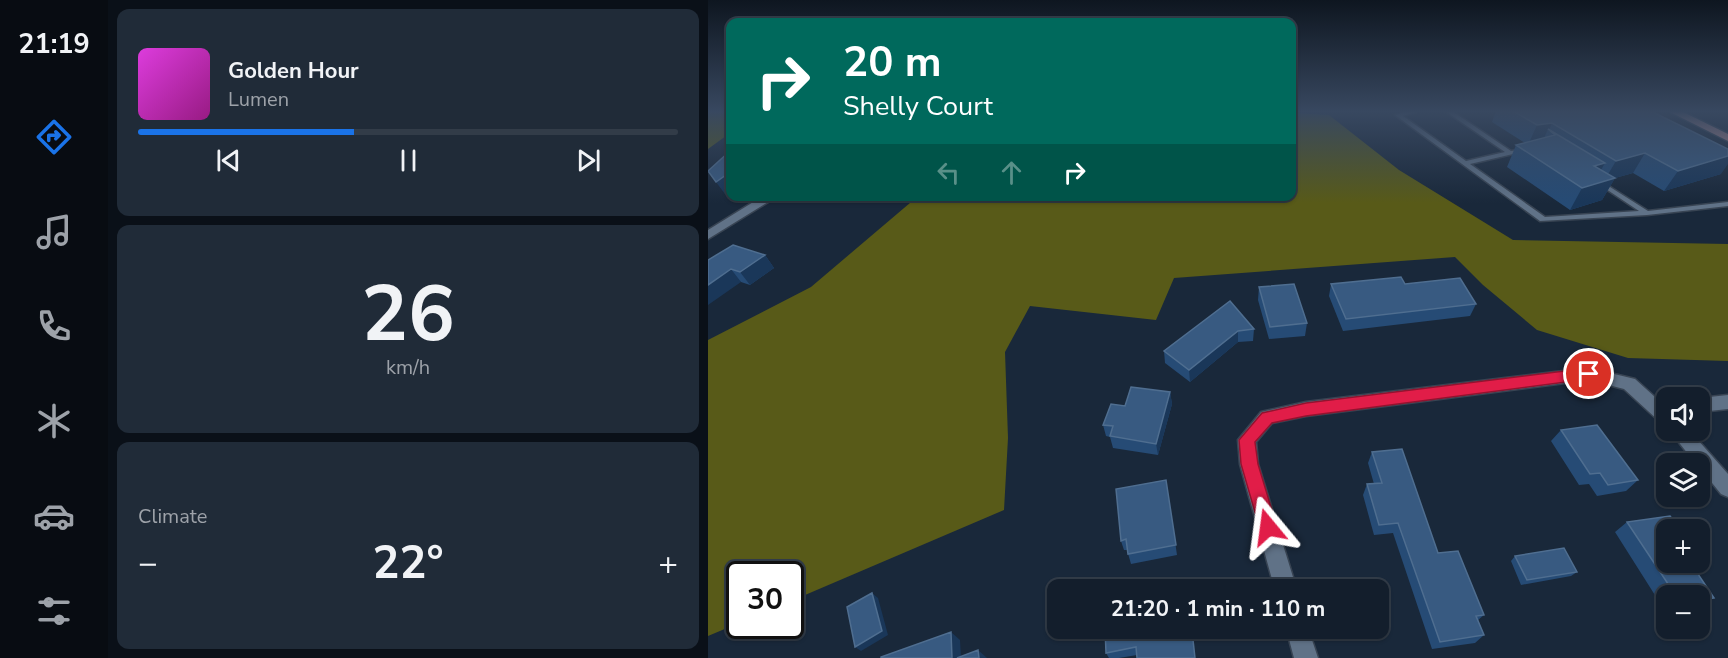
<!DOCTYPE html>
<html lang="en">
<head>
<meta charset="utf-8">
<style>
  body { margin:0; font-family:"Nunito Sans",sans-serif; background:#202b38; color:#f1f3f6; height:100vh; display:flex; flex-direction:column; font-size:22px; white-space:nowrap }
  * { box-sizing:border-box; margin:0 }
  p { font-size:20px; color:#9da2a9 }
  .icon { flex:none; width:33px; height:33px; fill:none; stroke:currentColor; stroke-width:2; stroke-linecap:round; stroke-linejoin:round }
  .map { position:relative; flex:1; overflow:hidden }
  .panel { display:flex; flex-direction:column; gap:9px; padding:9px; background:#0a1018; width:600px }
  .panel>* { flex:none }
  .banner { position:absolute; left:18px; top:18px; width:570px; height:183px; border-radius:12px; box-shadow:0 2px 4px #0004,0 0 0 2px #323c48; background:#00695c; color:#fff; overflow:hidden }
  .fabs { position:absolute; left:948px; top:387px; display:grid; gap:12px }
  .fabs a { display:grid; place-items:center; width:54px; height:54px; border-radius:12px; background:#131e2c; box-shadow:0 2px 4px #0004,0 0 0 2px #323c48; font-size:30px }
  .speed { position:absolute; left:18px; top:561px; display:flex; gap:12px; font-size:30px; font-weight:700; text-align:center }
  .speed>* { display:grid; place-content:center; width:78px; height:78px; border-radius:50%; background:#131e2c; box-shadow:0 2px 4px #0004,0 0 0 2px #323c48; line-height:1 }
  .speed .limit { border:3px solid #111; border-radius:9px; background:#fff; color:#111 }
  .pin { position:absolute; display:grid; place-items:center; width:51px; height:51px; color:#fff; margin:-26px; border:3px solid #fff; border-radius:50%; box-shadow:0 2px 6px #0007 }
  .me { position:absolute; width:66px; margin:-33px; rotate:344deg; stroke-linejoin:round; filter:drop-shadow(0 0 4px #0008) }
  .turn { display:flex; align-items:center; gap:21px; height:126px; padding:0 18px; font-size:27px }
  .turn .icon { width:78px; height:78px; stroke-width:2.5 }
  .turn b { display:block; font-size:42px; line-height:51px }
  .lanes { display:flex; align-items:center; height:57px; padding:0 18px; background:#0003; justify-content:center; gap:30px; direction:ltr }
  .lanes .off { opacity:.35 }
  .big { font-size:45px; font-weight:700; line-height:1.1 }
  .panel .widget { flex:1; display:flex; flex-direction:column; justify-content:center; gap:9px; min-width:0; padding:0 21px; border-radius:12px; background:#202b38 }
  .panel .dial { align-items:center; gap:0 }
  .dial b { font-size:78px; line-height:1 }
  .song { display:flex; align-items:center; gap:18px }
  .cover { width:72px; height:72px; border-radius:9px; background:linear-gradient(135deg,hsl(300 70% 55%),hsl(310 70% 35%)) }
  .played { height:6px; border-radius:3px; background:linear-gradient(90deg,#1a73e8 40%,#323c48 40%) }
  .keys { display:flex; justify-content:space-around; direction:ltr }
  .heat { display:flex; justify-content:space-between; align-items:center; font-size:33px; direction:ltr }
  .trip { position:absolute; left:339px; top:579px; width:342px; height:60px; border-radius:12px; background:#131e2c; box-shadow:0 2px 4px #0004,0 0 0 2px #323c48; font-weight:700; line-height:60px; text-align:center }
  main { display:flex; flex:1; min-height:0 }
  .tabs { display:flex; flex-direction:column; width:108px; justify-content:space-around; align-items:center; background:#080c12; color:#9da2a9 }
  .tabs .icon { width:42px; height:42px }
  .tabs .selected { color:#1a73e8 }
  .tabs b { font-size:27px; color:#f1f3f6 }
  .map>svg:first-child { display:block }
  .forest { fill:#585a18 }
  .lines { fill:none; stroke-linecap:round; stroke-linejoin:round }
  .lane-casing { stroke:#384453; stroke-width:3 }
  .street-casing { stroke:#384453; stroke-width:3 }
  .primary-casing { stroke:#384453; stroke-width:3 }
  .lane { fill:#607287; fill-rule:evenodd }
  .street { fill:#607287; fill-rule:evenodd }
  .primary { fill:#ba8e93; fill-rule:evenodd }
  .wall { fill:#264b75 }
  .shaded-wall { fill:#1a3759 }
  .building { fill:#385a81; stroke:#4f6e90; stroke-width:1.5 }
  .route { fill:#e11d48; stroke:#92132f; stroke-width:1.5 }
</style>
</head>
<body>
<main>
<nav class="tabs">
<b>21:19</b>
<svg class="icon selected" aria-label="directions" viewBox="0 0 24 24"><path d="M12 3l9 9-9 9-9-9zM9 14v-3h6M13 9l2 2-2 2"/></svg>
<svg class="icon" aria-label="music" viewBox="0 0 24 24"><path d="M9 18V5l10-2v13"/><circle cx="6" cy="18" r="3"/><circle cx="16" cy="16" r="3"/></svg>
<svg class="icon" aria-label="phone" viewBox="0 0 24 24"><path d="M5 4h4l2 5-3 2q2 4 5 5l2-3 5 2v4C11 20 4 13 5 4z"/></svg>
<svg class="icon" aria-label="climate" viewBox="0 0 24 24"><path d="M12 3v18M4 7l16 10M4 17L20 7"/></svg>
<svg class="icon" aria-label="car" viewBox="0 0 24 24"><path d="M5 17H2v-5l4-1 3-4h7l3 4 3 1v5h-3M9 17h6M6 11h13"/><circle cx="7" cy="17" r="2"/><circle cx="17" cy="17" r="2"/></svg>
<svg class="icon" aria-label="filters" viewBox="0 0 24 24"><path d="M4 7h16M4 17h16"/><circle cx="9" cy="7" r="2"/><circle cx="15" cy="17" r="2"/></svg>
</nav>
<section class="panel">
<div class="widget">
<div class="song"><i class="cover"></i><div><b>Golden Hour</b><p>Lumen</p></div></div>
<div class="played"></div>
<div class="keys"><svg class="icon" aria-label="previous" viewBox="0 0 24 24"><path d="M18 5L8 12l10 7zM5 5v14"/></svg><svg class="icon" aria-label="pause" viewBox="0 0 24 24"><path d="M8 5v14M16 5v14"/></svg><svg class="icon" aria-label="next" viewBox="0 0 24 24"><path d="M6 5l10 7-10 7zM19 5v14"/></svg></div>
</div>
<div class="widget dial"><b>26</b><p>km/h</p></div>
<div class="widget"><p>Climate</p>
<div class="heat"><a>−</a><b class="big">22°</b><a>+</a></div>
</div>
</section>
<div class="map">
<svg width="1020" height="658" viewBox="0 0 1020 658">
  <rect width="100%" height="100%" fill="#19283a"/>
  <!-- forest -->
  <path class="forest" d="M0 111H22V133L0 149Z
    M584 113 621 115 691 170 805 240 1020 244V361L920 358 829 330 775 285 747 257 466 278 448 320 322 306 297 352 300 438 296 510 83 601 82 574H32L31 623 0 636V340L103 287 209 197 584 196Z"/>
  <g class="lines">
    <!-- lane casing -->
    <g class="lane-casing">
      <path id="lane" d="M699 111H711L695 116 758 161 797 152 737 111H744L803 151 818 149V151L762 164 837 217 931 211 889 183 888 182 891 180 940 211 1020 202V206L939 215 832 221 687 115Z"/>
    </g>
    <!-- street casing -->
    <g class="street-casing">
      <path id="street" d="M55 196H70L0 239V230Z
        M881 368 927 379 958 407V424L952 422 916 389 881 380 598 416 564 423 548 442 550 464 589 590H567L532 464 530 440 553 412 598 402Z
        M1020 395V409L992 412V398Z
        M961 430H981L1020 474V497L1013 494 992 468V464H988Z
        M578 628H600L610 658H586Z"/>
    </g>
    <!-- primary casing -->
    <g class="primary-casing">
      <path id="primary" d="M960 111H973L1020 134V141Z"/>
    </g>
    <!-- lane -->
    <use href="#lane" class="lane"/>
    <!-- street -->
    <use href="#street" class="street"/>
    <!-- primary -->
    <use href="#primary" class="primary"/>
  </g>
  <!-- wall -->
  <path class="wall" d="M788 111H943L1013 174 956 191 925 173 907 178 894 200 862 210 799 167 808 145 817 143 784 122Z
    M57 255 66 268 42 285 33 282 0 260Z
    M623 284H697L768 304 762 316 635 331 621 296Z
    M551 287 599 323 597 336 561 339 550 300Z
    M522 301 546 329 545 341 530 342 482 382 457 363 456 351Z
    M462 392 464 404 450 455 405 448 402 437 398 436 395 425 417 406Z
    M853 430 930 480 918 491 889 496 881 484 871 485 843 441Z
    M664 452 730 553 776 615 770 620 776 635 767 643 724 649 685 533 666 535 655 495 659 484H666L660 463Z
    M458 480 469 555 423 564 419 550H416L413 541Z
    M919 522 958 530 1006 598 992 605V596H958V611H957L907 532Z
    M807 556 869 572 863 576 813 585 803 561Z
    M397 628H462L463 635 429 655 411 658H401L398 653Z"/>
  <!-- shaded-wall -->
  <path class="shaded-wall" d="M844 123 841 130 840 129 834 143 820 145 829 125Z
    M937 153 925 173 896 181 908 161Z
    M1020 156V164L1013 174 956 191 970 171Z
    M897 163 885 184 886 166Z
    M22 172V190L17 194 8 182Z
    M907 178 894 200 862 210 874 188Z
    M57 255 66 268 42 285 32 272Z
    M23 269 33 282 0 305V285Z
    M530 331V342L482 382 481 370Z
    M462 392 464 404 450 455 448 444Z
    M164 593 170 598 180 635 153 651 147 647Z
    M243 632 252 640 253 658H244Z
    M270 650 279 658H271Z"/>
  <!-- building -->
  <path class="building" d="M805 111H943L1020 149V156L970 171 937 153 908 161 844 123 829 125Z
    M840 129 897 163 886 166 907 178 874 188 808 145 847 135Z
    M22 151V172L8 182 0 171Z
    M25 245 57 255 32 272 23 269 0 285V260Z
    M693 277 697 284 752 278 768 304 638 319 623 284Z
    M586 284 599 323 562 327 551 287Z
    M522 301 546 329 530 331 481 370 456 351Z
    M423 387 462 392 448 444 402 436 405 426 395 425 403 404 417 406Z
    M889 425 930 480 900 485 892 473 882 474 853 430Z
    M694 449 730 553 750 551 776 615 768 616 776 635 732 642 690 523 671 525 659 484 674 483 664 452Z
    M458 480 468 545 420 554 418 539 413 541 408 489Z
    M962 516 972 530H958V562H982L1006 598 992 600V596H968L919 522Z
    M856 548 869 572 819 580 807 556Z
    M164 593 174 631 147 647 139 607Z
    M397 628H461L462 636 484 631 487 658H429L428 647 398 653Z
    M243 632 244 658H173V657Z
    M270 650 271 658H249Z"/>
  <!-- sky -->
  <linearGradient id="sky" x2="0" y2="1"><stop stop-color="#0e1620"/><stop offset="0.55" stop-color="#384860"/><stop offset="1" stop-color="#384860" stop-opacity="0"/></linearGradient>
  <rect width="1020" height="203" fill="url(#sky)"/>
  <!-- route -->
  <path class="route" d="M881 368 886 370 888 374 886 378 881 379 598 416 564 423 547 442 550 464 569 527 566 533 560 535 553 533 533 464 531 440 554 413 598 403Z"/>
</svg>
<div class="fabs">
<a><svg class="icon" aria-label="sound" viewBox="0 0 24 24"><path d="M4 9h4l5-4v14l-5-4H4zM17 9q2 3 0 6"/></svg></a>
<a><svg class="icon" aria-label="layers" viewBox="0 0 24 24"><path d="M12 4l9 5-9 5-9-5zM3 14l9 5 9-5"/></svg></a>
<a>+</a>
<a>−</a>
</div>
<div class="speed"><div class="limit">30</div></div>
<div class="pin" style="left:881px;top:374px;background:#d93025"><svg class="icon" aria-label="arrive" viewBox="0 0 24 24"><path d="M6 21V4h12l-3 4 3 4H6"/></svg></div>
<svg class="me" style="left:560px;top:527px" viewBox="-20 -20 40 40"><path d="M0-17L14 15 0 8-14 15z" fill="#e11d48" stroke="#fff" stroke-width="4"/></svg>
<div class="trip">21:20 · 1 min · 110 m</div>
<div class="banner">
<div class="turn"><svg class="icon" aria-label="right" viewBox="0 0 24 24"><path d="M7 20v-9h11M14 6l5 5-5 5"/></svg><div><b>20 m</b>Shelly Court</div></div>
<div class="lanes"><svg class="icon off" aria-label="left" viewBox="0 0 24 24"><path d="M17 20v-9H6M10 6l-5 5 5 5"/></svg><svg class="icon off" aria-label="ahead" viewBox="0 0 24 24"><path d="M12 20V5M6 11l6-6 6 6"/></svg><svg class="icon" aria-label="right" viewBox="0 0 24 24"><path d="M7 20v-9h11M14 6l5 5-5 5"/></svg></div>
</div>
</div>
</main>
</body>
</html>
